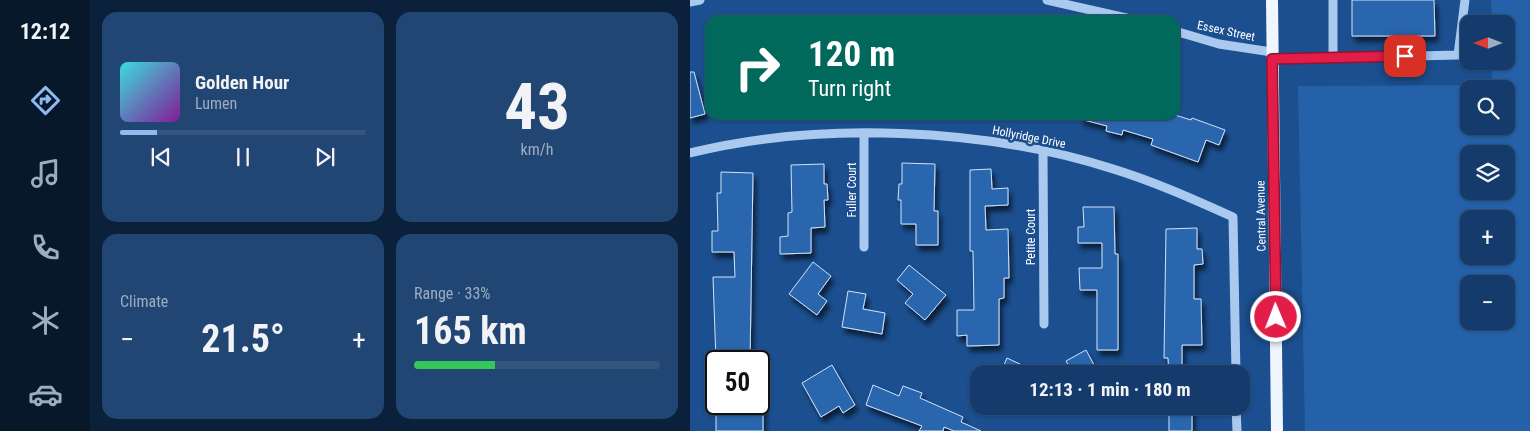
<!DOCTYPE html>
<html lang="en">
<head>
<meta charset="utf-8">
<style>
  body { margin:0; font-family:"Roboto Condensed",sans-serif; background:#214673; color:#f1f3f6; height:100vh; display:flex; flex-direction:column; font-size:19px; white-space:nowrap }
  * { box-sizing:border-box; margin:0 }
  p { font-size:16px; color:#9dadc1 }
  .icon { flex:none; width:28px; height:28px; fill:none; stroke:currentColor; stroke-width:2; stroke-linecap:round; stroke-linejoin:round }
  .map { position:relative; flex:1; overflow:hidden }
  .side { display:flex; flex-direction:column; gap:12px; padding:12px; background:#0b203b; width:600px }
  .side>* { flex:none }
  .guide { position:absolute; left:15px; top:15px; width:475px; height:105px; border-radius:15px; box-shadow:0 1px 4px #0004,0 0 0 1px #33557e; background:#00695c; color:#fff; overflow:hidden }
  .needle { width:32px; rotate:270deg }
  .buttons { position:absolute; left:770px; top:15px; display:grid; gap:10px }
  .buttons a { display:grid; place-items:center; width:55px; height:55px; border-radius:10px; background:#143b6b; box-shadow:0 1px 4px #0004,0 0 0 1px #33557e; font-size:25px }
  .speed { position:absolute; left:15px; top:350px; display:flex; gap:10px; font-size:25px; font-weight:700; text-align:center }
  .speed>* { display:grid; place-content:center; width:65px; height:65px; border-radius:50%; background:#143b6b; box-shadow:0 1px 4px #0004,0 0 0 1px #33557e; line-height:1 }
  .speed .limit { border:2px solid #111; border-radius:8px; background:#fff; color:#111 }
  .pin { position:absolute; display:grid; place-items:center; width:42px; height:42px; color:#fff; margin:-21px; border-radius:10px; box-shadow:0 2px 8px #0006 }
  .me { position:absolute; width:55px; margin:-28px; rotate:359deg; stroke-linejoin:round; filter:drop-shadow(0 0 4px #0008) }
  .turn { display:flex; align-items:center; gap:18px; height:105px; padding:0 20px; font-size:22px }
  .turn .icon { width:65px; height:65px; stroke-width:2.5 }
  .turn b { display:block; font-size:35px; line-height:42px }
  .big { font-size:38px; font-weight:700; line-height:1.1 }
  .side .widget { flex:1; display:flex; flex-direction:column; justify-content:center; gap:8px; min-width:0; padding:0 18px; border-radius:15px; background:#214673 }
  .side .dial { align-items:center; gap:0 }
  .dial b { font-size:65px; line-height:1 }
  .song { display:flex; align-items:center; gap:15px }
  .cover { width:60px; height:60px; border-radius:8px; background:linear-gradient(135deg,hsl(180 70% 55%),hsl(290 70% 35%)) }
  .played { height:5px; border-radius:2px; background:linear-gradient(90deg,#90b9f0 15%,#33557e 15%) }
  .keys { display:flex; justify-content:space-around; direction:ltr }
  .heat { display:flex; justify-content:space-between; align-items:center; font-size:28px; direction:ltr }
  .charge { height:8px; border-radius:4px; background:linear-gradient(90deg,#34c759 33%,#33557e 0) }
  .side .tiles { flex:1; display:grid; gap:12px; grid-template-columns:repeat(2,1fr) }
  .trip { position:absolute; left:280px; top:365px; width:280px; height:50px; border-radius:15px; background:#143b6b; box-shadow:0 1px 4px #0004,0 0 0 1px #33557e; font-weight:700; line-height:50px; text-align:center }
  main { display:flex; flex:1; min-height:0 }
  .dock { display:flex; flex-direction:column; width:90px; justify-content:space-around; align-items:center; background:#08182b; color:#9dadc1 }
  .dock .icon { width:35px; height:35px }
  .dock .current { color:#90b9f0 }
  .dock b { font-size:22px; color:#f1f3f6 }
  .map>svg:first-child { display:block }
  .green { fill:#2461a8; fill-rule:evenodd }
  .building { fill:#2a66ad; stroke:#cfe3fa; filter:url(#shadow) }
  .lines { fill:none; stroke-linecap:round; stroke-linejoin:round }
  .minor { stroke:#a9c9ee; stroke-width:9 }
  .major { stroke:#f0f6ff; stroke-width:12 }
  .route-casing { stroke:#92132f; stroke-width:12 }
  .route { stroke:#e11d48; stroke-width:9 }
  .labels { text-anchor:middle; stroke-width:5; stroke-linejoin:round; paint-order:stroke }
  .street-label { font-size:12px; fill:#fff; stroke:#1b4f8f }
</style>
</head>
<body>
<main>
<nav class="dock">
<b>12:12</b>
<svg class="icon current" aria-label="directions" viewBox="0 0 24 24"><path d="M12 3l9 9-9 9-9-9zM9 14v-3h6M13 9l2 2-2 2"/></svg>
<svg class="icon" aria-label="music" viewBox="0 0 24 24"><path d="M9 18V5l10-2v13"/><circle cx="6" cy="18" r="3"/><circle cx="16" cy="16" r="3"/></svg>
<svg class="icon" aria-label="phone" viewBox="0 0 24 24"><path d="M5 4h4l2 5-3 2q2 4 5 5l2-3 5 2v4C11 20 4 13 5 4z"/></svg>
<svg class="icon" aria-label="climate" viewBox="0 0 24 24"><path d="M12 3v18M4 7l16 10M4 17L20 7"/></svg>
<svg class="icon" aria-label="car" viewBox="0 0 24 24"><path d="M5 17H2v-5l4-1 3-4h7l3 4 3 1v5h-3M9 17h6M6 11h13"/><circle cx="7" cy="17" r="2"/><circle cx="17" cy="17" r="2"/></svg>
</nav>
<section class="side">
<div class="tiles">
<div class="widget">
<div class="song"><i class="cover"></i><div><b>Golden Hour</b><p>Lumen</p></div></div>
<div class="played"></div>
<div class="keys"><svg class="icon" aria-label="previous" viewBox="0 0 24 24"><path d="M18 5L8 12l10 7zM5 5v14"/></svg><svg class="icon" aria-label="pause" viewBox="0 0 24 24"><path d="M8 5v14M16 5v14"/></svg><svg class="icon" aria-label="next" viewBox="0 0 24 24"><path d="M6 5l10 7-10 7zM19 5v14"/></svg></div>
</div>
<div class="widget dial"><b>43</b><p>km/h</p></div>
<div class="widget"><p>Climate</p>
<div class="heat"><a>−</a><b class="big">21.5°</b><a>+</a></div>
</div>
<div class="widget"><p>Range · 33%</p><b class="big">165 km</b><div class="charge"></div></div>
</div>
</section>
<div class="map">
<svg width="840" height="431" viewBox="0 0 840 431">
  <defs>
    <filter id="shadow"><feDropShadow dx="3" dy="5.5" stdDeviation="2.5" flood-color="#0009"/></filter>
  </defs>
  <rect width="100%" height="100%" fill="#1b4f8f"/>
  <!-- green -->
  <path class="green" d="M801 0H840V431H615L608 86 802 85V61H816V24H802ZM779 89H816V126H779ZM779 154H816V191H779ZM779 219H816V256H779ZM779 284H816V321H779Z"/>
  <!-- building -->
  <path class="building" d="M662 0H744L745 36H662Z
    M0 72H4L15 114 0 118Z
    M391 115H485L501 120 502 118 535 130 529 145 516 140 508 162 461 145 463 139 433 130 432 135 416 131 417 126 390 119Z
    M212 163 245 164 244 211H248V245H226V224H211V200H208L209 184H212Z
    M134 164V184H137L138 200H134L135 227 121 228V253L90 254V237L98 236V213L102 212 101 165Z
    M301 169 302 189 318 188V205L295 206 296 230 318 229 319 278H314V298L309 299V345L277 346V335L267 336V310H284L283 251H280V170Z
    M31 172 63 173 60 361H26L23 277H45L44 252H22V231H28L27 193H31Z
    M393 207H424L425 254H428V350H407V290H390L389 268H412V243H388V227H394Z
    M507 228V249H512L513 264 504 265V299H511L512 345H492V374H479L478 358H474L476 229Z
    M123 262 141 276 128 294 137 301 127 315 99 294Z
    M219 265 256 295 235 320 215 303 223 294 207 280Z
    M158 291 176 294 173 309 195 313 192 334 152 327Z
    M396 350 409 374H383L376 361Z
    M317 358 351 374H310Z
    M142 365 165 405 153 413 149 406 131 417 112 383Z
    M183 385 209 396 213 386 232 393 230 398 273 417 271 422 291 431H264L254 427 253 431H229L232 426 176 405Z
    M26 404H73V431H26Z
    M479 406H502V431H479Z"/>
  <g class="lines">
    <!-- minor -->
    <path class="minor" d="M357 0 445 20
      M643 0V58L768 55 775 0
      M0 2 10 0
      M485 31 529 44 582 52
      M582 59 643 58
      M174 133V247
      M353 151 354 324
      M0 153C129 121 294 128 420 168 463 181 503 199 543 217L546 374
      M546 406 547 431"/>
    <!-- major -->
    <path class="major" d="M582 0 587 431"/>
  </g>
  <g class="lines">
    <!-- route casing -->
    <g class="route-casing">
      <path id="route" d="M586 317 582 59 715 56"/>
    </g>
    <!-- route -->
    <use href="#route" class="route"/>
  </g>
  <g class="labels">
    <!-- street labels -->
    <g class="street-label">
      <text transform="translate(536 31) rotate(12)" y="4">Essex Street</text>
      <text transform="translate(339 137) rotate(11)" y="4">Hollyridge Drive</text>
      <text transform="translate(162 190) rotate(-90)" y="4">Fuller Court</text>
      <text transform="translate(571 216) rotate(-91)" y="4">Central Avenue</text>
      <text transform="translate(341 237) rotate(-90)" y="4">Petite Court</text>
    </g>
  </g>
</svg>
<div class="buttons">
<a><svg class="needle" viewBox="-14 -14 28 28"><path d="M0-13l5 13h-10z" fill="#e53935"/><path d="M0 13l5-13h-10z" fill="#9dadc1"/></svg></a>
<a><svg class="icon" aria-label="search" viewBox="0 0 24 24"><circle cx="10" cy="10" r="6"/><path d="M15 15l6 6"/></svg></a>
<a><svg class="icon" aria-label="layers" viewBox="0 0 24 24"><path d="M12 4l9 5-9 5-9-5zM3 14l9 5 9-5"/></svg></a>
<a>+</a>
<a>−</a>
</div>
<div class="speed"><div class="limit">50</div></div>
<div class="pin" style="left:715px;top:56px;background:#d93025"><svg class="icon" aria-label="arrive" viewBox="0 0 24 24"><path d="M6 21V4h12l-3 4 3 4H6"/></svg></div>
<svg class="me" style="left:586px;top:317px" viewBox="-20 -20 40 40"><circle r="17" fill="#e11d48" stroke="#fff" stroke-width="3"/><path d="M0-11L8 9 0 5-8 9z" fill="#fff"/></svg>
<div class="trip">12:13 · 1 min · 180 m</div>
<div class="guide">
<div class="turn"><svg class="icon" aria-label="right" viewBox="0 0 24 24"><path d="M7 20v-9h11M14 6l5 5-5 5"/></svg><div><b>120 m</b>Turn right</div></div>
</div>
</div>
</main>
</body>
</html>
